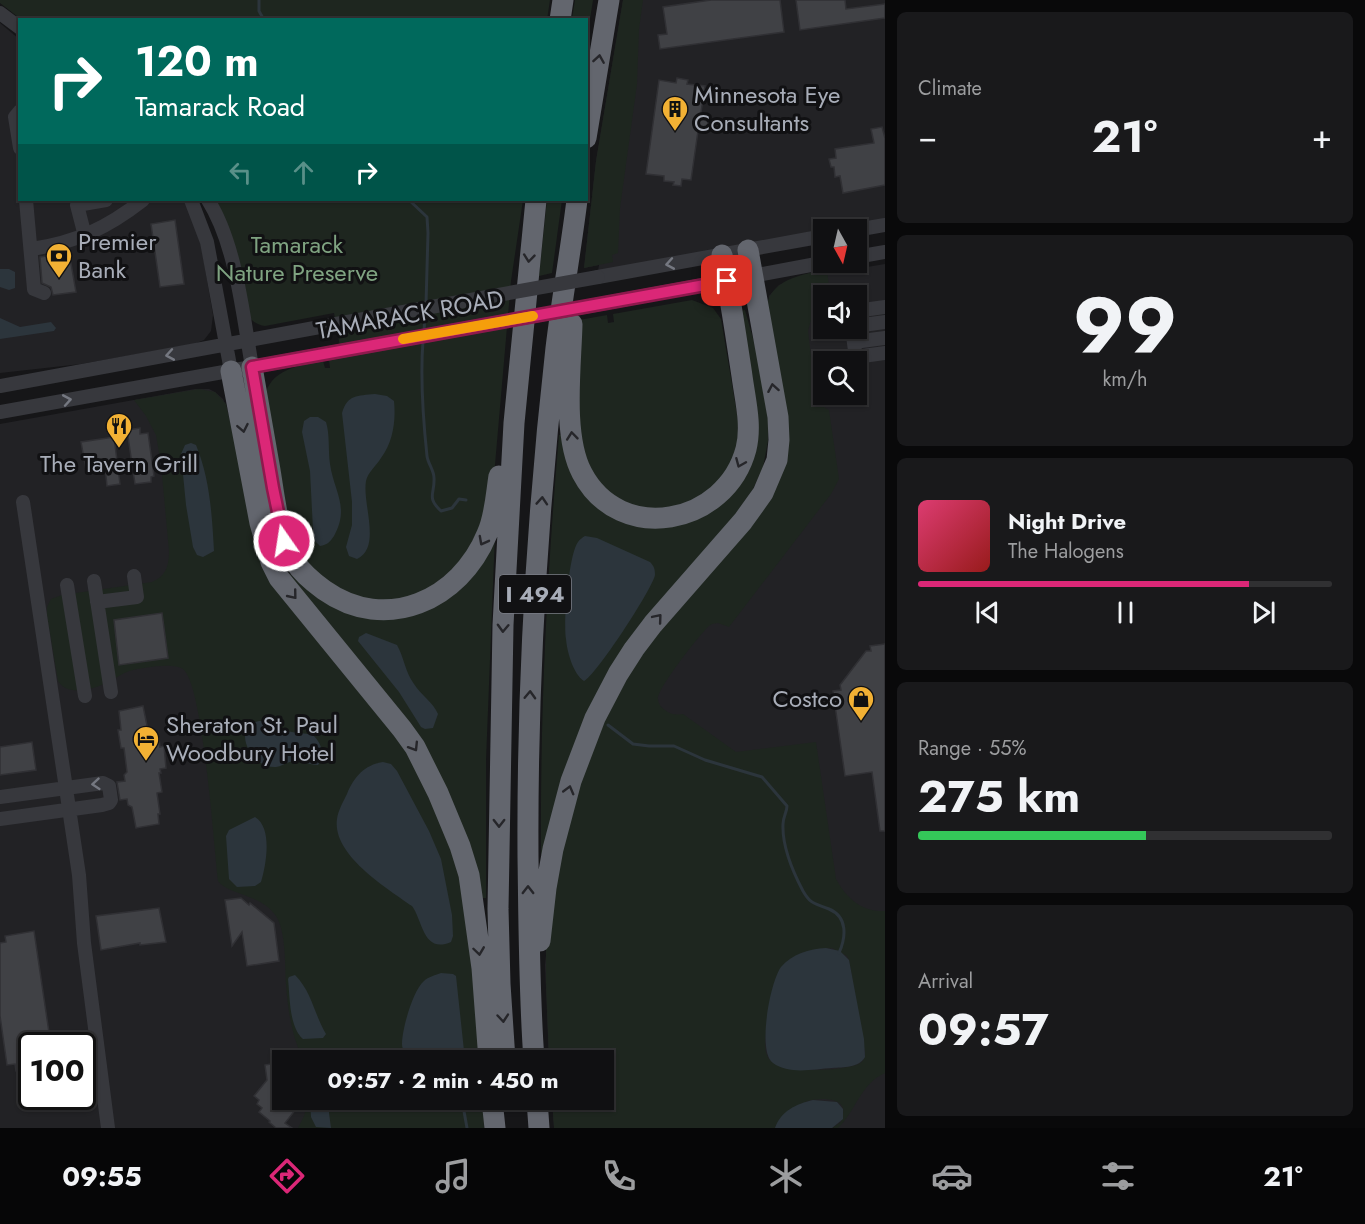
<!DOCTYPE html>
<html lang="en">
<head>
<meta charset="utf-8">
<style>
  body { margin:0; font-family:Jost,sans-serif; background:#19191b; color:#f1f3f6; height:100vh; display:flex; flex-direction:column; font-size:22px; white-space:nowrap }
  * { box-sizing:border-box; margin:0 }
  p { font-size:20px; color:#9c9d9f }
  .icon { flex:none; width:33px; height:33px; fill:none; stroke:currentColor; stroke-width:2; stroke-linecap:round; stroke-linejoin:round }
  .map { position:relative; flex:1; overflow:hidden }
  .side { display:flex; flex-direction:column; gap:12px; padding:12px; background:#09090a; width:480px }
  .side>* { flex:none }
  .top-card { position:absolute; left:18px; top:18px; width:570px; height:183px; border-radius:0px; box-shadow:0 2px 4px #0004,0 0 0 2px #303032; background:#00695c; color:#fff; overflow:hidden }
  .needle { width:39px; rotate:172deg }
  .buttons { position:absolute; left:813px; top:219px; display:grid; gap:12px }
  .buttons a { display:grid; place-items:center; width:54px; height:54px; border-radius:0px; background:#101012; box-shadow:0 2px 4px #0004,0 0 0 2px #303032; font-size:30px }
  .speed { position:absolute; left:18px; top:1032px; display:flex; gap:12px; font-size:30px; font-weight:700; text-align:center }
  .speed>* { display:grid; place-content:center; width:78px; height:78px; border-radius:50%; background:#101012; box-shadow:0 2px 4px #0004,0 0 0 2px #303032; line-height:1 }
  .speed .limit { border:3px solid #111; border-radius:9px; background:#fff; color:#111 }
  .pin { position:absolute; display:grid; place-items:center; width:51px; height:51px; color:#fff; margin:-26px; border-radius:12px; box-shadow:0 3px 9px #0006 }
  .me { position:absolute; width:66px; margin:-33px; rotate:347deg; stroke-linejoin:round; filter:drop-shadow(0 0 4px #0008) }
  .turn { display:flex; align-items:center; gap:21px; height:126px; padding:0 18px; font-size:27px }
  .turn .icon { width:78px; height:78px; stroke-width:2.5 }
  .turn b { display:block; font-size:42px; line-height:51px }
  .lanes { display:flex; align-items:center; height:57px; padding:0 18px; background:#0003; justify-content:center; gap:30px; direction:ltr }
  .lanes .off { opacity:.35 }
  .big { font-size:45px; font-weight:700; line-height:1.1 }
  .side .widget { flex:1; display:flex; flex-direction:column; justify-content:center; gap:9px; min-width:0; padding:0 21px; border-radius:9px; background:#19191b }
  .side .dial { align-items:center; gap:0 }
  .dial b { font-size:78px; line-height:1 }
  .song { display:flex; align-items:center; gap:18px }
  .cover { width:72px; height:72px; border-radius:9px; background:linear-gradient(135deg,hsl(340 70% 55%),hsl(0 70% 35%)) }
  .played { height:6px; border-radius:3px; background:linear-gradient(90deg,#db2777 80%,#303032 80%) }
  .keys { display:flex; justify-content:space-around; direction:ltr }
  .heat { display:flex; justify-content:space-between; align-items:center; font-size:33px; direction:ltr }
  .charge { height:9px; border-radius:4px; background:linear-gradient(90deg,#34c759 55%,#303032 0) }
  .trip { position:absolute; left:272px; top:1050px; width:342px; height:60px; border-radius:0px; background:#101012; box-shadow:0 2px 4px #0004,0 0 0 2px #303032; font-weight:700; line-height:60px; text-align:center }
  .menu { display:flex; height:96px; justify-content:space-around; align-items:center; background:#060607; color:#9c9d9f }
  .menu .icon { width:42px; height:42px }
  .menu .current { color:#db2777 }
  .menu b { font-size:27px; color:#f1f3f6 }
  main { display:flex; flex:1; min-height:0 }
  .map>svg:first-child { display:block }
  .built { fill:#222225; fill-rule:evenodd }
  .green { fill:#1e261f; fill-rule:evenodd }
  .water { fill:#2c353c }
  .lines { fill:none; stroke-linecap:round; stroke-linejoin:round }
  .stream { stroke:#2c353c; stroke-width:3 }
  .building { fill:#404145; stroke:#303034; stroke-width:1.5 }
  .minor { stroke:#37383d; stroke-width:14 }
  .highway { stroke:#63666e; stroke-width:21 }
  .minor-bridge { stroke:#37383d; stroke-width:14 }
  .oneway { stroke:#26262a }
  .oneway2 { stroke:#757881 }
  .route-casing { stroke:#8e194d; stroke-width:15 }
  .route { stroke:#db2777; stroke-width:10 }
  .slow { stroke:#f59e0b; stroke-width:10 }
  .labels { text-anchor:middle; stroke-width:6; stroke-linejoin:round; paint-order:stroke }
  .shield { fill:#111113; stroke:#7b7e86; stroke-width:1.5 }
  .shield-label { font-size:22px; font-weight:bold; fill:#a8adb8 }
  .poi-label { font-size:24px; fill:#a8adb8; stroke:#111113; text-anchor:start }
  .park-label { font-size:24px; fill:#7fa381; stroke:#111113 }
  .street-label { font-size:24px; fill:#a8adb8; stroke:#111113 }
</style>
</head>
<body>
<main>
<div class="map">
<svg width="885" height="1128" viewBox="0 0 885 1128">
  <rect width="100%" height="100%" fill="#161618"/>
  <!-- built -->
  <path class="built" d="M623 0H885V219L598 271 599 265 584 268 596 161Z
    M0 23 19 39 20 200H186L199 233 213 315 211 331 204 340 194 344 81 364 0 373Z
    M885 264V1128H554L552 1100H603V1060H549L545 965 556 860 772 494 769 296 779 285 810 273 839 267H867ZM824 296H856V328H824ZM824 362H856V394H824Z
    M195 389H209L215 392 223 399 227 408 249 506 481 1060H282V1100H483L484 1128H0V424ZM32 1046H82V1096H32Z"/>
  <!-- green -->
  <path class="green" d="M0 0H550L547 20H22L0 3Z
    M575 0H593L587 38 586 20 572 19Z
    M623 0H643L639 29 637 84 620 208 618 253 612 255 613 262 584 268 596 161Z
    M214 200H523L511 281 494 476 483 523 459 564 422 594 385 603 337 593 294 548 266 392C274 368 302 365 323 361L325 368H330L329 360 342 358 334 313 265 326C258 325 253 322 248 316Z
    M547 200H562L552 273 539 276Z
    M827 269 829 287 811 320 808 331 816 399 820 405 829 410 839 479 831 494 729 627 718 623C713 624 713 623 709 626 700 634 657 689 658 699 658 704 662 708 665 710 671 715 676 715 683 714L736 752 816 742 836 879C847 899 862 912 885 911V1073C860 1084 856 1111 838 1128H832L841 1122C842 1118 844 1112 843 1108 840 1097 816 1098 808 1101 797 1105 779 1118 775 1128H554L552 1100H603V1060H549L546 983V931L574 794 624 675 775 488 768 301C775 278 806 274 827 269ZM832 948 847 956 849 960 865 1052C865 1057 864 1061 859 1064 843 1071 782 1074 770 1060 762 1051 766 1035 767 1025 773 978 777 950 832 948Z
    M692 300 713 308 721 319 738 420 739 441 725 477 684 508H633L597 484 578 446 579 320 607 315 608 323 614 322 613 314Z
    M745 310 756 349 768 418V441L763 467 753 489 721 535 647 626 545 855H541C540 714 547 574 559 435H565L566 449 637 521 737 483 740 311Z
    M199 389 215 392 226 404 257 540 387 723 418 769 435 804 461 880 469 926 481 1060H303C292 1036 288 1012 286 984 285 966 286 931 276 916 262 894 228 895 218 881 214 848 203 684 183 669 173 662 140 668 129 671 121 674 115 679 108 682 95 689 67 697 58 681L47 615V607L51 599 62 595 152 582C166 576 169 566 169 551L161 464 156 435 146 416 134 400Z
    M495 534 486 760V898H482L456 821 296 593 287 571 299 582 399 615Z
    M309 1100H483L484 1128H298L304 1116Z"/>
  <!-- water -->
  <path class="water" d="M0 269H9L15 272V288L9 290 0 287Z
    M0 318 20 327 51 322 56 328 54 331 0 339Z
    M375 394 387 396 394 401C396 421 393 442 381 458 376 466 368 472 366 481 362 504 382 547 357 559L349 556 346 547 352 525V502L342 413C348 394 357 396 375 394Z
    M310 417H318L326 422C330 435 328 450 330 464 334 492 350 507 334 536 330 542 327 545 320 546L315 541 313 530 310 471 302 432 304 421Z
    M191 443 196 445C210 479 212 515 214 551L203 557 197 555 193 547 186 505 181 454 185 445Z
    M585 536 597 538 650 562C654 566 655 569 655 575 653 588 595 677 584 681 573 674 567 651 566 639 563 623 569 553 578 542 580 539 582 538 585 536Z
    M366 633 397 645C404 657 405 672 414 684 421 695 433 702 438 714L433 728 425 729 421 727 399 692 358 641 359 637Z
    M259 721C270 721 277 729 287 731 295 733 304 733 313 735 321 743 326 754 318 765 310 765 303 761 295 761 288 761 283 766 276 767 260 768 246 753 245 737 245 728 251 723 259 721Z
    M383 762 391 764 397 771 429 831 441 859 452 915 453 936 451 942C423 954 423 921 412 906 387 888 332 855 337 819 338 811 343 802 347 794 354 777 364 765 383 762Z
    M255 817C273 828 266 865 261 882L255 886 237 887 229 879 226 836 229 830Z
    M826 948 840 951 849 960 864 1039 865 1057C859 1068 843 1067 832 1068 814 1069 789 1075 773 1063 757 1052 770 982 781 967 792 954 809 949 826 948Z
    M441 973 453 974 456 976 465 1060H410C406 1055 402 1050 402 1044 402 1029 413 990 424 981 428 977 436 975 441 973Z
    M295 975C312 992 314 1014 326 1034L323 1038 303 1039C289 1027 290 997 288 979L289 977Z
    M310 1100H330L329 1113 331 1128 316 1127 311 1117Z
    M813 1100 837 1102 843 1109V1119L832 1128H775C781 1111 796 1104 813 1100Z"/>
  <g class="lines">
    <!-- stream -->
    <path class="stream" d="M259 0V11L264 20
      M409 200 427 217 428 233 426 304
      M424 331 425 314
      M423 341C420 379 423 418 427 456 428 464 434 470 434 478 435 494 426 497 441 511L452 508 459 499 466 500
      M608 725 633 744 649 746H674L705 760 762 777 787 806C787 812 783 817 783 824 782 846 793 872 803 891 811 905 815 903 829 909 848 917 846 937 839 953
      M462 1100 467 1128"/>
  </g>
  <!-- building -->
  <path class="building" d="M711 0H780L784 32 660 49 658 35 667 34 663 7Z
    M796 0H845L846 9 885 4V18L800 30Z
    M677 78 688 80 687 84 705 86 700 119 708 121 707 132 698 131 691 180 682 179 681 186 673 185 674 182 664 181V176L646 174 659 80 676 83Z
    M882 127 885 138V185L843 193 840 176 835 177 834 167H831L829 159 836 158 835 149 874 143 871 129Z
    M175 220 184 284 160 287 151 224Z
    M69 252 76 292 53 295 51 287 42 283 40 257Z
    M140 428V434L148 433 154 476 151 477V482L135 484 127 430Z
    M114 437 120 484 107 486 105 467 86 470 81 442Z
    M162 613 168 658 119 665 114 620Z
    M885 644V831H880L872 772 845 776 833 691 841 690 840 685 866 651H871L870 646Z
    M143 706 150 740 159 738 160 747 164 746 166 768 160 769 161 773H159L162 792 157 793 160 814H158L159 824 136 828 132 807 128 805 127 799 120 800 117 782 125 781 124 775 127 772 124 748H121L118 730H121L119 711Z
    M32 742 36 770 0 775V747Z
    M241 898 249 905 250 903 274 923 279 961 247 966 242 932 232 946 225 900Z
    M159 908 166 942 140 945V943L101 950 96 916Z
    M34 931 51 1046H32V1088H27L24 1070 16 1071 15 1064 7 1065 0 1016V943L6 942 5 936Z
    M282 1062V1100H303L285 1123 292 1128H276L269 1122 270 1121 259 1112 262 1108 257 1104 259 1100 254 1096 267 1080 265 1065Z"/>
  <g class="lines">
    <!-- minor -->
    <path class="minor" d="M0 13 20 28
      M20 111 15 117 20 148
      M26 200 34 289 44 293
      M191 200 207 242 231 371
      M208 200C236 244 243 315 252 367
      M856 230 885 225
      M85 236 77 205 106 200
      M32 249C77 242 107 228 143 200
      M856 257 885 252
      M598 277 824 236
      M595 305 827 262
      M856 311 885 307
      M856 326 885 322
      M852 328 859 381
      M854 342 885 338
      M856 357 885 353
      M0 386 336 324
      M0 412 341 351
      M23 502 79 875 84 943 108 1128
      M94 581 111 692
      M67 585 85 696
      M97 602 137 597 134 576
      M0 797 103 783 109 786 111 800 109 803 102 805 0 819"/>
    <!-- highway -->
    <path class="highway" d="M560 20 563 0
      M586 138 609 0
      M572 324C571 367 562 435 582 473 620 546 726 525 746 449 752 425 745 399 742 376 736 336 730 295 722 255
      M252 367C258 401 264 436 270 470 275 500 278 536 295 562 302 573 313 582 324 590 386 634 460 600 487 534 495 517 496 495 499 476
      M231 371 260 523 271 562 279 578 402 729 415 747 438 793 460 846 469 875 482 968 489 1060
      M540 941 546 888 553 849 571 781 595 718 618 674 634 649 653 624 743 521 763 493 777 460 779 440 778 417 748 250
      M505 1060 500 984 498 909 503 625 514 423 536 200
      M534 1060C529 992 529 924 528 856 527 687 537 516 556 348 562 298 571 249 577 200
      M492 1100 495 1128
      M537 1100 539 1128"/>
    <!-- minor-bridge -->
    <path class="minor-bridge" d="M336 324 598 277
      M341 351 595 305"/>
  </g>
  <!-- one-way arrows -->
  <defs><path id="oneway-chevron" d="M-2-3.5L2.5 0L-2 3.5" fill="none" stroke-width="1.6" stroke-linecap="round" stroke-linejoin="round" transform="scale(1.5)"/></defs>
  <g class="oneway">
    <use href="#oneway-chevron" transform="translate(599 59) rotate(-81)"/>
    <use href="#oneway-chevron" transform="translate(529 258) rotate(96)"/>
    <use href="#oneway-chevron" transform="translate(773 388) rotate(-100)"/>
    <use href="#oneway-chevron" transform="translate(243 428) rotate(79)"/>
    <use href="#oneway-chevron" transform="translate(572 436) rotate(-96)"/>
    <use href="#oneway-chevron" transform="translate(740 463) rotate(113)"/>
    <use href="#oneway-chevron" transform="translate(542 501) rotate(-86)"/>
    <use href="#oneway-chevron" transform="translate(483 541) rotate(118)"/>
    <use href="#oneway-chevron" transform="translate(293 595) rotate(51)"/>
    <use href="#oneway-chevron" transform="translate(658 618) rotate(-50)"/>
    <use href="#oneway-chevron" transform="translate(503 628) rotate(92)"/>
    <use href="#oneway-chevron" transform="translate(530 695) rotate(-88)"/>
    <use href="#oneway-chevron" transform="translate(414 747) rotate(58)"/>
    <use href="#oneway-chevron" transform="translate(569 790) rotate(-75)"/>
    <use href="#oneway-chevron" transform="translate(499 823) rotate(90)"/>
    <use href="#oneway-chevron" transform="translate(528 890) rotate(-90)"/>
    <use href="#oneway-chevron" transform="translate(479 951) rotate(82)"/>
    <use href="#oneway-chevron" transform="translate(503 1018) rotate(85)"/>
  </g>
  <g class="oneway2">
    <use href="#oneway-chevron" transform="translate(670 264) rotate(170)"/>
    <use href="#oneway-chevron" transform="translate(170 355) rotate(170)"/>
    <use href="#oneway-chevron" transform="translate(67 400) rotate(-10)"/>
    <use href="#oneway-chevron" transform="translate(96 784) rotate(175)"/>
  </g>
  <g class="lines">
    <!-- route casing -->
    <g class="route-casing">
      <path id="route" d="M284 541 273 488 252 367 727 281"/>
    </g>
    <!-- route -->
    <use href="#route" class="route"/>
    <!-- slow -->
    <path class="slow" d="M403 339 533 316"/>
  </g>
  <!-- icons -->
  <defs>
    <g id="building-pin" transform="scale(1.35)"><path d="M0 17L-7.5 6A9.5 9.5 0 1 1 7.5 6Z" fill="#f2b134" stroke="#111113"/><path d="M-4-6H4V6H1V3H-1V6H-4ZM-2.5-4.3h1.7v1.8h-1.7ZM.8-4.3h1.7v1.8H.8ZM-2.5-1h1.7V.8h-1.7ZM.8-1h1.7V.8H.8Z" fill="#111"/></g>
    <g id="bank-pin" transform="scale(1.35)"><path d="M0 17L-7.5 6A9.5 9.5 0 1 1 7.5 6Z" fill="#f2b134" stroke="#111113"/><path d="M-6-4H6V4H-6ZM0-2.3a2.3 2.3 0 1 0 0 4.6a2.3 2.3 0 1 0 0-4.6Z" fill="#111"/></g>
    <g id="restaurant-pin" transform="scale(1.35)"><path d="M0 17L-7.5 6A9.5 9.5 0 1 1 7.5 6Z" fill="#f2b134" stroke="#111113"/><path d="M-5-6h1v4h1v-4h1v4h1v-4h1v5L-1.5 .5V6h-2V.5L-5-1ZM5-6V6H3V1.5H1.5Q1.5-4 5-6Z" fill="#111"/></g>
    <g id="shop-pin" transform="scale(1.35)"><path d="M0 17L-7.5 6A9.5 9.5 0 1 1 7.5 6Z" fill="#f2b134" stroke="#111113"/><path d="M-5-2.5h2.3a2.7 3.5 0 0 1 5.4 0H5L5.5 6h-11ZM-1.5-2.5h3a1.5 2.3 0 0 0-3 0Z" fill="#111"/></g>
    <g id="hotel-pin" transform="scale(1.35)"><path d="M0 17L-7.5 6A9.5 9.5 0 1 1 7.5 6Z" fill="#f2b134" stroke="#111113"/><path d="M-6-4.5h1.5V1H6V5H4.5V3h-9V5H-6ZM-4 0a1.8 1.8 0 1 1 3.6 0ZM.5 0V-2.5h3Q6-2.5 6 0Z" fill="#111"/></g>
  </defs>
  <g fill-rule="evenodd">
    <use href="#building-pin" x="675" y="109"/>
    <use href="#bank-pin" x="59" y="256"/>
    <use href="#restaurant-pin" x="119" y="426"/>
    <use href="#shop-pin" x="861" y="699"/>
    <use href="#hotel-pin" x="146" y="739"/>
  </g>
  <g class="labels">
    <!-- shield labels -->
    <rect class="shield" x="499" y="575" width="72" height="38" rx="4.5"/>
    <g class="shield-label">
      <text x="535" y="602">I 494</text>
    </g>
    <!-- poi labels -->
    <g class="poi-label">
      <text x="694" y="103">Minnesota Eye<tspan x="694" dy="28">Consultants</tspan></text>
      <text x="78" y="250">Premier<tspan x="78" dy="28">Bank</tspan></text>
      <text x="119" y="472" text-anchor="middle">The Tavern Grill</text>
      <text x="842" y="707" text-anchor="end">Costco</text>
      <text x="166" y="733">Sheraton St. Paul<tspan x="166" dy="28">Woodbury Hotel</tspan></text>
    </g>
    <!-- park labels -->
    <g class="park-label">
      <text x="297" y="253">Tamarack<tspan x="297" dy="28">Nature Preserve</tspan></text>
    </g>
    <!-- street labels -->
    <g class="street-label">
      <text transform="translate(410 315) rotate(-10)" y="8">TAMARACK ROAD</text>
    </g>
  </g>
</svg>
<div class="buttons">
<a><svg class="needle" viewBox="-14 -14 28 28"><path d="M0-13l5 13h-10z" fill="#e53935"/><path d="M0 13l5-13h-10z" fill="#9c9d9f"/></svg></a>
<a><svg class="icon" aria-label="sound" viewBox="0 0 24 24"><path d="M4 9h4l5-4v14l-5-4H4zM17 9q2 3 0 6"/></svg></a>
<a><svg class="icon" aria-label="search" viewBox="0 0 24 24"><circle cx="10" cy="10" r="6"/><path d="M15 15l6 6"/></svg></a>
</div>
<div class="speed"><div class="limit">100</div></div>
<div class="pin" style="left:727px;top:281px;background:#d93025"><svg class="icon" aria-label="arrive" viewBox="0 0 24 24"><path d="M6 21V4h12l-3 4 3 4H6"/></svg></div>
<svg class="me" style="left:284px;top:541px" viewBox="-20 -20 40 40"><circle r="17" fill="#db2777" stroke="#fff" stroke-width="3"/><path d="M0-11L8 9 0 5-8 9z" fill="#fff"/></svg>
<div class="trip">09:57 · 2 min · 450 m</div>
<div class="top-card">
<div class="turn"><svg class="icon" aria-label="right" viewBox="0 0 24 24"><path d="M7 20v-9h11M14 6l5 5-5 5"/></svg><div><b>120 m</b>Tamarack Road</div></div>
<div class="lanes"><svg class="icon off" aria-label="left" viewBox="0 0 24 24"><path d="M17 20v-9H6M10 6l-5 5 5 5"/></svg><svg class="icon off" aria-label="ahead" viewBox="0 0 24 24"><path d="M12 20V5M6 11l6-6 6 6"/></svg><svg class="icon" aria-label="right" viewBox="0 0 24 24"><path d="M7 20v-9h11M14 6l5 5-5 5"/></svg></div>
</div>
</div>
<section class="side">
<div class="widget"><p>Climate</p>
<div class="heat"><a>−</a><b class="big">21°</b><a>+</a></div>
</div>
<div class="widget dial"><b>99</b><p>km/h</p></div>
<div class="widget">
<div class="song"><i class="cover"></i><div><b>Night Drive</b><p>The Halogens</p></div></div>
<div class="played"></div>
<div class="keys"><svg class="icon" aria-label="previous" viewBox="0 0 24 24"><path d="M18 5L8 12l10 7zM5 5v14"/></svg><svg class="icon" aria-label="pause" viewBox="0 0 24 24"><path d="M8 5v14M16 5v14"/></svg><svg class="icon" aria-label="next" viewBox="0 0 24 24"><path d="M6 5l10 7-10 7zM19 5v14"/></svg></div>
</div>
<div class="widget"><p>Range · 55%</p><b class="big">275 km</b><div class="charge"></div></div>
<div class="widget"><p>Arrival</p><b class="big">09:57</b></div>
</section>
</main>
<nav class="menu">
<b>09:55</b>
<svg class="icon current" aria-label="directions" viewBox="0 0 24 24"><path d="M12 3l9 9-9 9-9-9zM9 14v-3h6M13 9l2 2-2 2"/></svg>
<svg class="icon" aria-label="music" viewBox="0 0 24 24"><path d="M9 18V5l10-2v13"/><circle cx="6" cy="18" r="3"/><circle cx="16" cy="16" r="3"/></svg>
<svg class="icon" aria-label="phone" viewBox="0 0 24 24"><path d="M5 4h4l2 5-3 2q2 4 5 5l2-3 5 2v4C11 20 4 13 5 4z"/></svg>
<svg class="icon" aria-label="climate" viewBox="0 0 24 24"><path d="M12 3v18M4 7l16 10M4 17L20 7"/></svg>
<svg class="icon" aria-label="car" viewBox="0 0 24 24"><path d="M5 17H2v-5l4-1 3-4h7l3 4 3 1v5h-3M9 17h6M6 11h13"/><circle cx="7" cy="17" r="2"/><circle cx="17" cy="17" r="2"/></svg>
<svg class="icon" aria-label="filters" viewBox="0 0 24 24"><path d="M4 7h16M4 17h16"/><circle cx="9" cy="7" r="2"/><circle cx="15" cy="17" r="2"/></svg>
<b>21°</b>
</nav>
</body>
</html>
